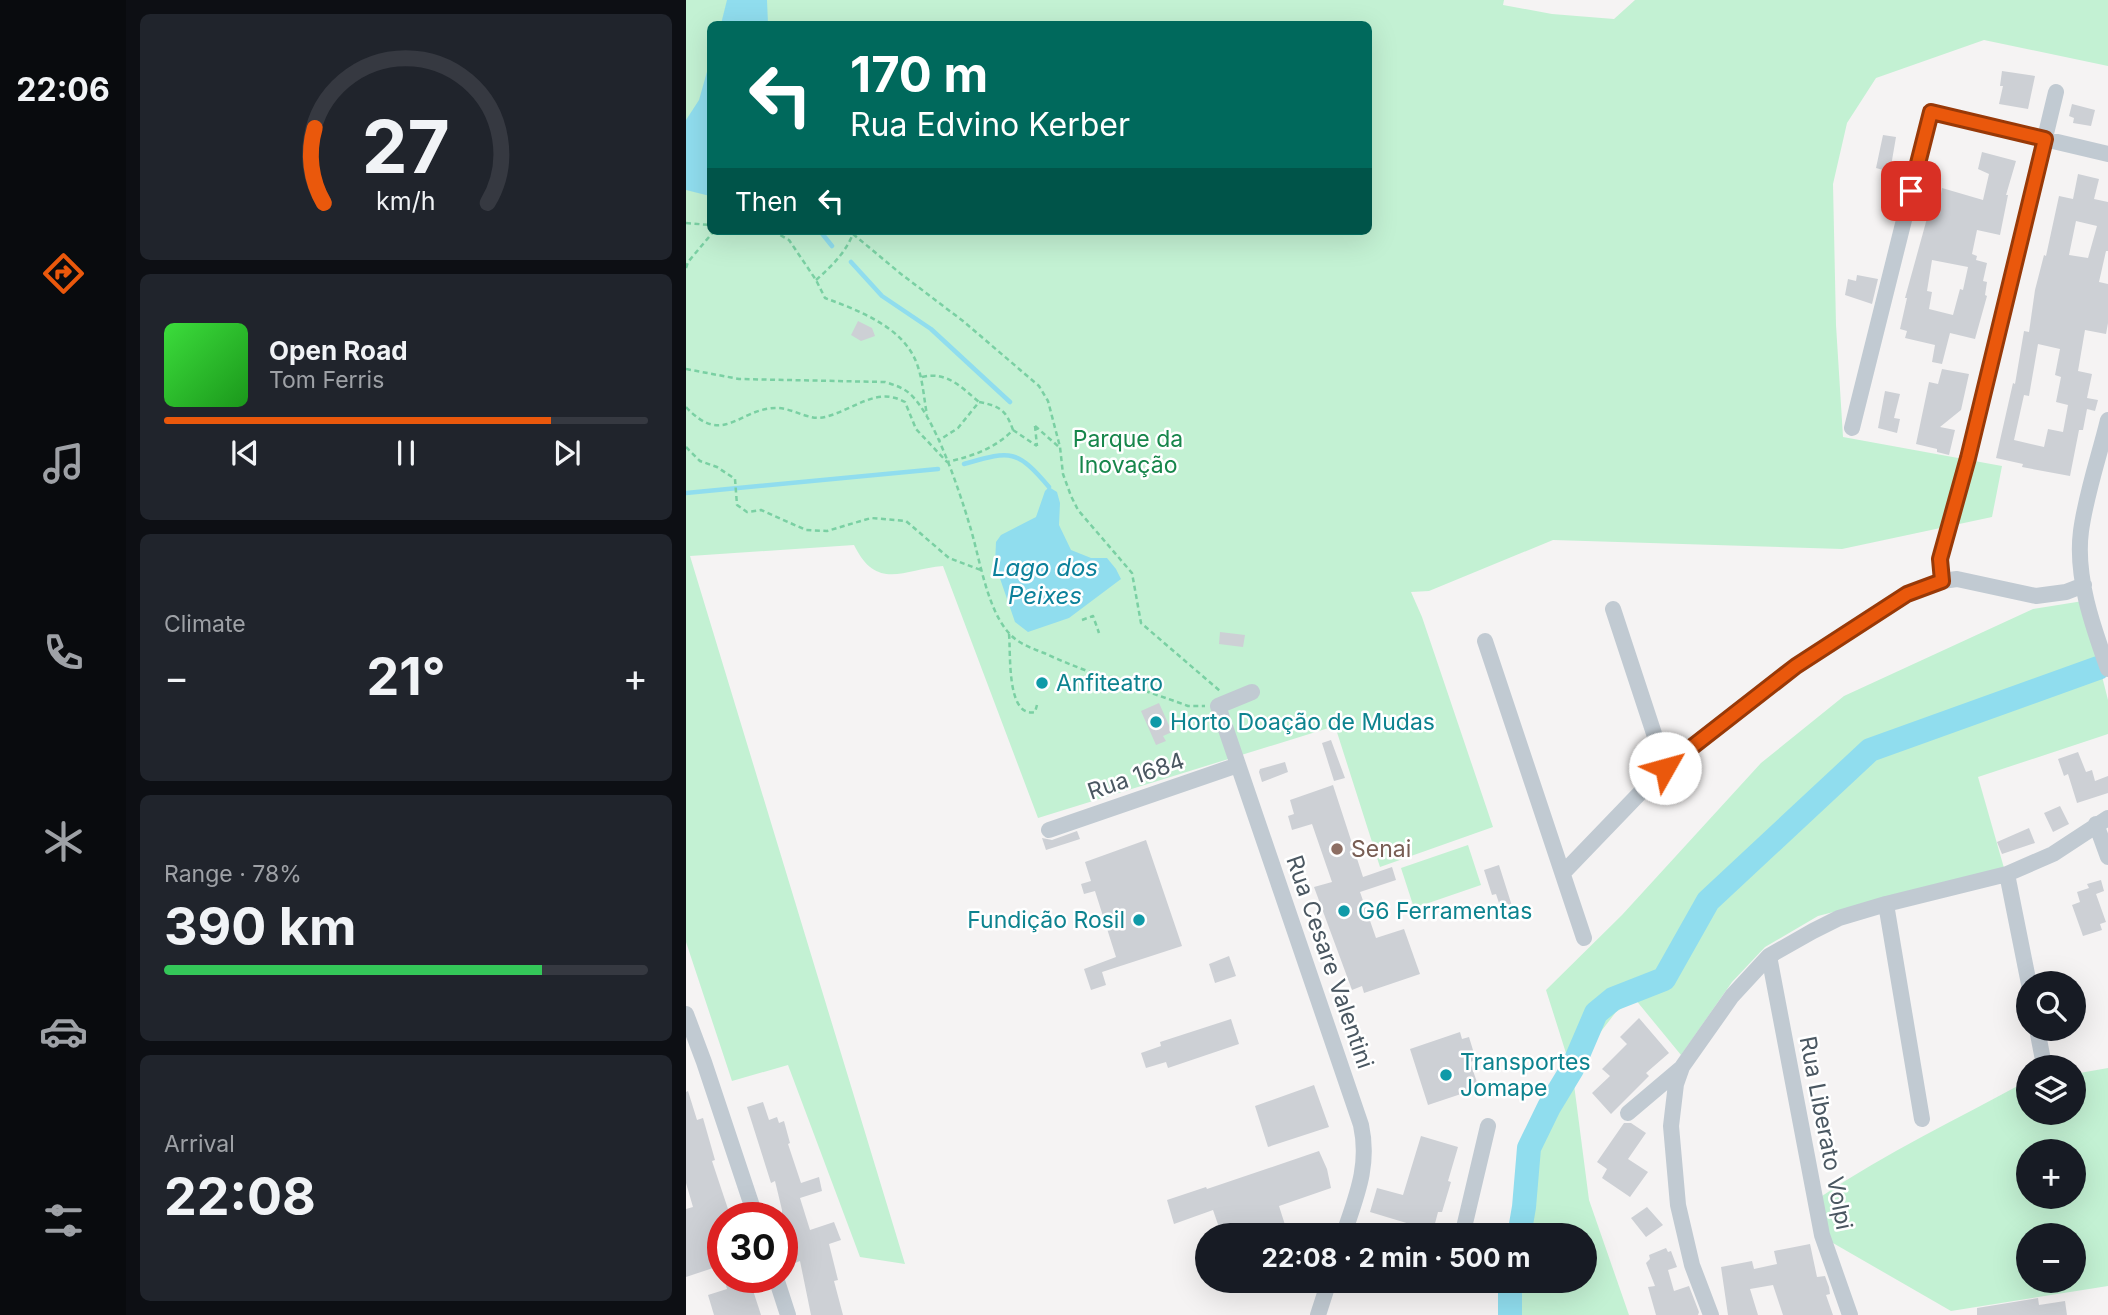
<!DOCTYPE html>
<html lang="en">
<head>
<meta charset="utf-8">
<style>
  body { margin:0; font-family:Inter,sans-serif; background:#20242c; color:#f1f3f6; height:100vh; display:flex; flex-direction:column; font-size:26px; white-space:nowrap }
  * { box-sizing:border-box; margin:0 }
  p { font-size:23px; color:#9ea1a6 }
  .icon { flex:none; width:38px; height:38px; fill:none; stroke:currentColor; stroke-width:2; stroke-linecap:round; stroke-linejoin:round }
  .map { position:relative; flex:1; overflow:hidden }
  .panel { display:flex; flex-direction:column; gap:14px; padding:14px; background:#0d0f14; width:560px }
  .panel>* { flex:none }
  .guide { position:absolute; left:21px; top:21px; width:665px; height:214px; border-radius:10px; box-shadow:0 7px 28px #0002; background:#00695c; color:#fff; overflow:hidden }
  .tools { position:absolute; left:1330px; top:971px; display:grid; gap:14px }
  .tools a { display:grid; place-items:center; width:70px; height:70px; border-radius:50%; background:#171b24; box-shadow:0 7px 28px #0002; font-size:35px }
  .speed { position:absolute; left:21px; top:1202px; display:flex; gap:14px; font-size:35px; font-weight:700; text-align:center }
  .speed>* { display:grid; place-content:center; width:91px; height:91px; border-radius:50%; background:#171b24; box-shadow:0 7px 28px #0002; line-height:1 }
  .speed .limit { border:10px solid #d22; background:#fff; color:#111 }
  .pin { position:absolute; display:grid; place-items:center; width:60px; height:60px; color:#fff; margin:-30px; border-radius:14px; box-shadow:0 4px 10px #0006 }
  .me { position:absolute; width:77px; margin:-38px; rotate:52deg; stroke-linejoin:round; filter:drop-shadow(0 0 5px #0008) }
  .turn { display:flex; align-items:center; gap:24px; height:147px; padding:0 28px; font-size:32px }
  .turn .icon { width:91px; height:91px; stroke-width:2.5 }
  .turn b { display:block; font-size:49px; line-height:60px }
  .then { display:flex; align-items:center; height:66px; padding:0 28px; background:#0003; gap:14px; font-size:26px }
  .big { font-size:52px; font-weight:700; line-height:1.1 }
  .panel .card { flex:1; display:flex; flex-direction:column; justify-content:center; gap:10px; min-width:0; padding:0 24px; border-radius:10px; background:#20242c }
  .panel .dial { align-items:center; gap:0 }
  .dial svg { height:182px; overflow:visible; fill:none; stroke:#363941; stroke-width:7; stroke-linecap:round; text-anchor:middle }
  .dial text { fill:#f1f3f6; stroke:none }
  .song { display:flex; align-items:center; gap:21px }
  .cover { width:84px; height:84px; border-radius:10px; background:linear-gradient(135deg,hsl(120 70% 55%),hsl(120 70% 35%)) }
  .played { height:7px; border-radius:4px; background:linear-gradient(90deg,#ea580c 80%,#363941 80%) }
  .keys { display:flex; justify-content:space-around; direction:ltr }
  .heat { display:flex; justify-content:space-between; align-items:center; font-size:38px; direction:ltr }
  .charge { height:10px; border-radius:5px; background:linear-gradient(90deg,#34c759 78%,#363941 0) }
  .trip { position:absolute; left:509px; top:1223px; width:402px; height:70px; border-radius:35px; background:#171b24; box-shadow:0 7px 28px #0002; font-weight:700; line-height:70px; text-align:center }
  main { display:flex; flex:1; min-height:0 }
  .tab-bar { display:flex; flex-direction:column; width:126px; justify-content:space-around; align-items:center; background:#090b0e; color:#9ea1a6 }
  .tab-bar .icon { width:49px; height:49px }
  .tab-bar .on { color:#ea580c }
  .tab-bar b { font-size:32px; color:#f1f3f6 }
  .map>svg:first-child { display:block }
  .green { fill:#c3f1d3; fill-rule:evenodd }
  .water { fill:#90ddee }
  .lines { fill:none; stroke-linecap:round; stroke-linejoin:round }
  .stream { stroke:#90ddee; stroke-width:4.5 }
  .river { stroke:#90ddee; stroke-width:24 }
  .building { fill:#cdd0d5; fill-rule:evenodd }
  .path { stroke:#7ad0a3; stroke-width:2.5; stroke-dasharray:5 3.5; stroke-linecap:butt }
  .minor { stroke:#c1cad2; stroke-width:16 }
  .route-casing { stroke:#983908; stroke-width:18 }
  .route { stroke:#ea580c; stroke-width:12 }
  .culture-dot { fill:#0f9aa8; stroke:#fff; stroke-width:2.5 }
  .education-dot { fill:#8d6e63; stroke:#fff; stroke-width:2.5 }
  .labels { text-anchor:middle; stroke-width:5; stroke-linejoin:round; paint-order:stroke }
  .park-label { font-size:23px; fill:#17864b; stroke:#fff }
  .culture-label { font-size:23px; fill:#0d838f; stroke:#fff; text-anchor:start }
  .street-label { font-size:23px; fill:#4a5761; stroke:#fff }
  .education-label { font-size:23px; fill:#785e54; stroke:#fff; text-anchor:start }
  .water-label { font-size:24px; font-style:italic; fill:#0c819b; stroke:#fff }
</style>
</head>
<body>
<main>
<nav class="tab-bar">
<b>22:06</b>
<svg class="icon on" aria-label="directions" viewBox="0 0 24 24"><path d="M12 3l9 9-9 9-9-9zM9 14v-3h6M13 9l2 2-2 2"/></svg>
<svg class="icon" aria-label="music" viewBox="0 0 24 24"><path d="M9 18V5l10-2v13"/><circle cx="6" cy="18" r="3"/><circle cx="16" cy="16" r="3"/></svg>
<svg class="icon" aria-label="phone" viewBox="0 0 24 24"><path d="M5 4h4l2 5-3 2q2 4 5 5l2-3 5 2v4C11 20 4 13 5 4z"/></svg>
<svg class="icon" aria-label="climate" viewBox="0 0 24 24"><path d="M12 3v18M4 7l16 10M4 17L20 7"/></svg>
<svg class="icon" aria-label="car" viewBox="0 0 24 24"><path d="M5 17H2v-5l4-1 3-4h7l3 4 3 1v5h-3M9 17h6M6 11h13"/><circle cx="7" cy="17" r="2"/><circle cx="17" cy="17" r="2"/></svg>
<svg class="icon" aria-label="filters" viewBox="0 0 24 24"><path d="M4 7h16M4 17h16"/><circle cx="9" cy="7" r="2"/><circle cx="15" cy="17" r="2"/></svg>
</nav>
<section class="panel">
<div class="card dial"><svg viewBox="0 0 100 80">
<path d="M14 69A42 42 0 1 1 86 69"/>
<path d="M14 69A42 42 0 0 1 10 36" stroke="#ea580c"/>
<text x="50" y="56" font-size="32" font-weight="700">27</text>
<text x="50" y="72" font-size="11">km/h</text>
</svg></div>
<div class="card">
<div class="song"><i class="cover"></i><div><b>Open Road</b><p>Tom Ferris</p></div></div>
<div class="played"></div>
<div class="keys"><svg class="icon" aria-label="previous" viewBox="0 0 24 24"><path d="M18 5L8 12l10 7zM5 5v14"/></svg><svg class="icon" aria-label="pause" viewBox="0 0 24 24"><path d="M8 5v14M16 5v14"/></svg><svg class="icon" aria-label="next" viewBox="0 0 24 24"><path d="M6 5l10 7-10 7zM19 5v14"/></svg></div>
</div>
<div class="card"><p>Climate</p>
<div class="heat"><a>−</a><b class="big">21°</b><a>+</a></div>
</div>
<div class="card"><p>Range · 78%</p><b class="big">390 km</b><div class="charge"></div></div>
<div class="card"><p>Arrival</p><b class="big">22:08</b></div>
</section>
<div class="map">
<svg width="1422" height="1315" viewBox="0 0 1422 1315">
  <rect width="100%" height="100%" fill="#f5f3f3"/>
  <!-- green -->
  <path class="green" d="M0 0H818L817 5 866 14 928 19 949 0H1422V66L1298 40 1190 78 1161 123 1147 184 1150 325 1157 437 1316 466 1306 517 1156 549 867 540 743 591 725 592 736 617 807 827 694 867 649 726 352 818 257 566C218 569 191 592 168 545L4 556 219 1264 174 1257 102 1065 46 1081 0 942ZM24 24H682V231H24Z
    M1397 601 1422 700V734L1292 777 1318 868 1132 916 1079 947 1046 982 995 1055 949 999 930 1012 886 1069 903 1200 943 1315H824V1281H900V1236L833 1235 838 1207 843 1148 863 1107 885 1069 860 990 936 915 1075 763 1158 696 1347 609Z
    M782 845 795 885 728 908 715 868Z
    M1422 1068V1286L1265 1311 1140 1239 1136 1196C1200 1153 1271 1119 1339 1082H1342V1113H1388V1074ZM1342 1152H1388V1197H1342ZM1342 1236H1388V1281H1342Z"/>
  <!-- water -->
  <path class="water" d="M41 0H81L82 24H35Z
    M24 61V196L0 190V120L13 100Z
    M363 487 371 492 374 503 373 525 385 550 405 558H421L430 569 435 579 383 618 342 632 329 622 309 564 310 542 315 535 350 517 359 491Z"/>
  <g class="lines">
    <!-- stream -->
    <path class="stream" d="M134 231 146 246
      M165 262 196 296 245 329 324 402
      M278 464C324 451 330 448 363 487
      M0 493 252 469"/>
    <!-- river -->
    <path class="river" d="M833 1236 838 1207 843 1148 863 1107 886 1069 910 1013 927 999 978 979 1022 901 1184 750 1412 668
      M824 1315V1281"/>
  </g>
  <!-- building -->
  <path class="building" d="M1316 71 1349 76 1342 109 1313 104 1317 86H1314Z
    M1386 104 1409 110 1405 126 1387 123 1388 118 1383 116Z
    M1197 135 1210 137 1204 172 1190 168Z
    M1296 152 1330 161 1320 195H1322L1314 235 1291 230 1286 254 1291 256 1290 260 1301 263 1297 281 1301 282 1299 295 1301 296 1289 339 1264 333 1256 364 1246 362 1249 345 1219 338 1221 331 1214 329 1221 298H1219L1248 193 1255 194 1256 188 1297 200 1303 174 1292 169ZM1246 260 1282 267 1277 290 1274 289 1267 315 1243 309 1246 292 1241 291Z
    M1392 174 1413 179 1408 199 1422 202V251H1420L1413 282 1422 284V323L1420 334 1399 330 1392 371 1406 374 1401 398 1412 400 1409 411 1401 409 1397 430H1393L1384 476 1336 467 1337 464 1310 458 1327 383 1329 384 1338 331 1343 332 1349 290 1358 255 1360 256 1373 196 1387 199ZM1390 221 1411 226 1402 258 1383 255ZM1352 344 1374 349 1369 375 1375 377 1370 402 1382 405 1377 432 1362 429 1358 447 1328 440 1338 395 1343 396Z
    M1171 275 1192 279 1186 304 1159 295 1162 279 1170 281Z
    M172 321 186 328 189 336 175 341 165 335Z
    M1256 369 1283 374 1275 410 1254 427 1269 430 1263 455 1251 452V449L1230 444 1243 382 1252 384Z
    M1199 391 1214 394 1208 418 1214 419 1211 433 1192 428Z
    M534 632 559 635 557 647 533 644Z
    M473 703 486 732 477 736 480 741 470 745 455 711Z
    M645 740 659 778 648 781 636 743Z
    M1392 752 1400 772 1406 770 1409 781 1422 776V793L1391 803 1382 774 1378 776 1372 759Z
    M599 762 602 772 576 782 573 772 574 769Z
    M647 785 677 877 706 867 710 880 674 892 690 938 718 929 734 974 678 993 676 986 666 990 628 887 646 882 626 824 606 830 602 816 608 814 604 800Z
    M1374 806 1383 824 1367 832 1358 813Z
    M1343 828 1349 843 1316 854 1311 842Z
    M391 831 394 839 360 850 356 838 366 840Z
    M460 840 496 946 416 972 420 985 405 990 398 969 430 957 409 891 398 894 395 884 405 881 399 862Z
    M813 865 826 906 815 909 810 894 806 895 798 870Z
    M1415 880 1418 891 1410 894 1420 922 1414 924 1416 930 1397 936 1386 905 1394 902 1391 892 1403 888 1401 884Z
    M543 956 550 976 529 983 523 964Z
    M953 1018 983 1053 960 1073 963 1076 925 1114 906 1093 924 1076 916 1069 941 1044 934 1037Z
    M545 1019 553 1044 482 1068 480 1062 460 1068 455 1053 475 1046 474 1042Z
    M774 1032 776 1039 783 1037 790 1060 784 1062 793 1088 742 1105 724 1049Z
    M628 1085 643 1127 582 1147 569 1106Z
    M2 1091 11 1120 17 1118 29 1160 26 1161 45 1218H37V1251L33 1253 36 1265 0 1277V1209L7 1207 0 1183V1092Z
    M77 1102 83 1120 91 1117 93 1123 98 1121 104 1143 102 1144 115 1183 133 1177 136 1191 114 1198 124 1230 148 1222 155 1240 143 1244 152 1280 148 1281 157 1315H125L114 1261 109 1263 99 1225 96 1226V1210L89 1181 85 1183 61 1107Z
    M938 1123H945L960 1133 942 1159 962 1172 944 1197 916 1178 921 1169 911 1162Z
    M735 1136 772 1147 762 1181 765 1182 756 1212H752L747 1231 684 1212 691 1188 717 1195Z
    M633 1151 641 1169 645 1188 593 1206 600 1228 579 1236H536L527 1210 488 1224 481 1200 520 1187 521 1189Z
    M961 1207 977 1225 960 1237 945 1218Z
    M1124 1244 1131 1277 1139 1276 1143 1287 1144 1294 1140 1295 1147 1315H1097L1087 1285 1064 1289 1072 1315H1042L1035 1267 1066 1261 1068 1269 1091 1264 1088 1251Z
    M980 1248 982 1252 985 1251 991 1267 982 1270 988 1291 1003 1286 1013 1312 1012 1315H970L962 1287 969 1286 960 1263 964 1259 963 1255Z
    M38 1278H63L75 1315H28L22 1295 41 1289Z
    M1352 1298 1353 1305 1379 1301 1381 1315H1291V1308Z"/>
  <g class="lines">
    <!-- path -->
    <path class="path" d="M0 223 24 225
      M87 231 103 240 130 280 139 298C174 311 220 328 232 367 237 382 238 399 241 415
      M167 234 215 274 277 321 353 386 362 401 374 447 377 474 385 496 392 510 446 573 455 623 534 691
      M0 268 2 262 28 231
      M130 280C146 266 159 253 167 234L164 231
      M0 369 53 379 199 382C208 385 216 387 223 393 248 414 273 490 283 523 293 554 300 607 322 632 331 643 345 648 358 653 405 675 454 688 502 706H519
      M236 377C261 371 275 387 293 402
      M0 407C38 448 53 407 92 408 109 409 123 421 139 417 168 410 190 386 219 402L230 429 261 462C287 456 308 449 327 430 320 410 314 406 293 402L272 428 252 441
      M349 426 373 447
      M349 426 351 446
      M327 430 351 446
      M0 447 14 461 31 467 49 479 51 505 61 512 75 510 120 530 141 531 185 518 220 521 263 558 295 570
      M396 620 407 616 413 633
      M323 634C325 653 320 718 349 712L351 705"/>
    <!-- minor -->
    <path class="minor" d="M1422 420C1413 457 1400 494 1395 531 1389 577 1407 627 1422 669
      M1166 428 1245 112 1422 154
      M1256 581 1254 559 1282 458 1370 92
      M927 609 979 767
      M799 641 898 938
      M566 692 532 706 675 1125C684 1166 670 1197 657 1236
      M1410 824 1422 857
      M363 830 552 765
      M877 873 979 767 1110 666 1221 594 1256 581 1271 579 1350 596 1380 592 1398 585
      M1321 874 1343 984
      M1200 904 1236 1119
      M1083 956 1136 1235 1164 1315
      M0 1014 18 1062 70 1218
      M1351 1029 1357 1060
      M942 1113 994 1069
      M776 1236 802 1126
      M90 1278 102 1315
      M632 1315 643 1281
      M1025 1315 1006 1265 992 1205 985 1126 990 1084 996 1067 1046 996 1083 956 1127 931 1153 918 1200 904 1321 874 1367 854 1422 818"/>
  </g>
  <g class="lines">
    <!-- route casing -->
    <g class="route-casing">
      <path id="route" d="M979 768 1110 666 1221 594 1256 581 1254 559 1282 458 1359 139 1245 112 1225 191"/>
    </g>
    <!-- route -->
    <use href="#route" class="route"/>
  </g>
  <!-- markers -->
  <g class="culture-dot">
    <circle cx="356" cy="683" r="7"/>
    <circle cx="470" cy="722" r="7"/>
    <circle cx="658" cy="911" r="7"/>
    <circle cx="453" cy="920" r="7"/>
    <circle cx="760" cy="1075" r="7"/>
  </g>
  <circle class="education-dot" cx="651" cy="849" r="7"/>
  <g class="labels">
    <!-- park labels -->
    <g class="park-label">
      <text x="442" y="447">Parque da<tspan x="442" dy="26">Inovação</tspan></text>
    </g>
    <!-- culture labels -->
    <g class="culture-label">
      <text x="370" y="691">Anfiteatro</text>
      <text x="484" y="730">Horto Doação de Mudas</text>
      <text x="672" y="919">G6 Ferramentas</text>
      <text x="439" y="928" text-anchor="end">Fundição Rosil</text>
      <text x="774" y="1070">Transportes<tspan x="774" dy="26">Jomape</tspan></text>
    </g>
    <!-- street labels -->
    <g class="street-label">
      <text transform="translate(450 776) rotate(-19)" y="8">Rua 1684</text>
      <text transform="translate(644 962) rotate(71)" y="8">Rua Cesare Valentini</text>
      <text transform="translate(1140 1133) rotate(79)" y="8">Rua Liberato Volpi</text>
    </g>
    <!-- education labels -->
    <g class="education-label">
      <text x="665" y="857">Senai</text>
    </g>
    <!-- water labels -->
    <g class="water-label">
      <text x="359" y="576">Lago dos<tspan x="359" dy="28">Peixes</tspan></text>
    </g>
  </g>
</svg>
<div class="tools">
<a><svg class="icon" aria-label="search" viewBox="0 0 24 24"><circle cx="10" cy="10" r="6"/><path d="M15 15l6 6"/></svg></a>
<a><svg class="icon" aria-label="layers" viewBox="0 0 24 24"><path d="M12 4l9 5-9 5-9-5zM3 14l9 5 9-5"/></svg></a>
<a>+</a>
<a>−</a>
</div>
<div class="speed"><div class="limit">30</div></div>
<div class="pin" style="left:1225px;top:191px;background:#d93025"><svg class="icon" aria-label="arrive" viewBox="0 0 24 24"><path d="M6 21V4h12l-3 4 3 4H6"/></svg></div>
<svg class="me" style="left:979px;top:768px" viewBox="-20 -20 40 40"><circle r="19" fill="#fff"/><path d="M0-13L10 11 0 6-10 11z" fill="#ea580c"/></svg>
<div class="trip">22:08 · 2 min · 500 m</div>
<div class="guide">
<div class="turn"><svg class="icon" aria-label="left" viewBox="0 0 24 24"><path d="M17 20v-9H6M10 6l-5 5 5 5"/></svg><div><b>170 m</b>Rua Edvino Kerber</div></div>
<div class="then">Then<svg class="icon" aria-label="left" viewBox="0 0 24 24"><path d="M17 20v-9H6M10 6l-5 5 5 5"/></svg></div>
</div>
</div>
</main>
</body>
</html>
